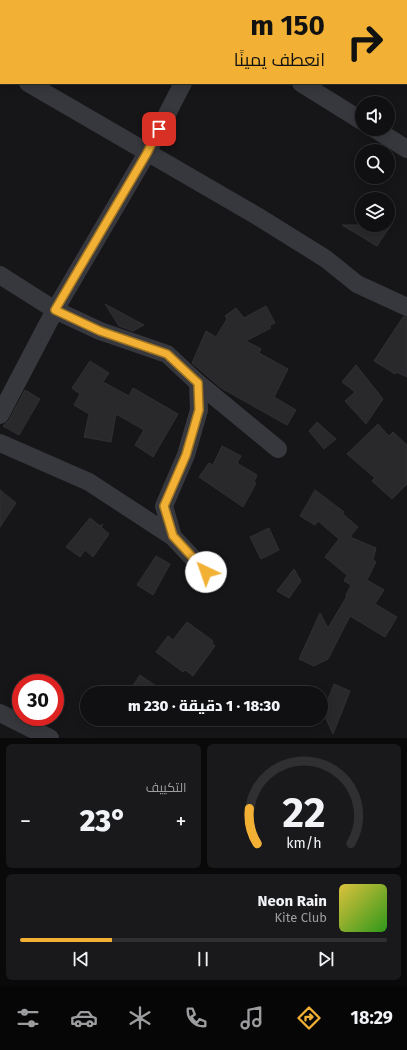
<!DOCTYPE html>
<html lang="ar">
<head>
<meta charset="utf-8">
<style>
  body { margin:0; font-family:"Fira Sans",Cairo,sans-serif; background:#19191b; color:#f1f3f6; direction:rtl; height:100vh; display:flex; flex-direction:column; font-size:15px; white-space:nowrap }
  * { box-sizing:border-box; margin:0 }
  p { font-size:13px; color:#9c9d9f }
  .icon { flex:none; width:22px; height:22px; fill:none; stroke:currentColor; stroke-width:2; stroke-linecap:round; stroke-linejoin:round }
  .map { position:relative; height:738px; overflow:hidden; direction:ltr }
  .sheet { display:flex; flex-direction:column; gap:6px; padding:6px; background:#09090a; flex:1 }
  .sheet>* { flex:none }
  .top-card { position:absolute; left:0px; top:0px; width:407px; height:84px; box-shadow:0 2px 10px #0003,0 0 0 1px #303032; direction:rtl; background:#f2b134; color:#111; overflow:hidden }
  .fabs { position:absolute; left:355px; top:96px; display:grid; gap:8px }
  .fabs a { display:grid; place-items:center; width:40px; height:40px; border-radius:50%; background:#101012; box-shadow:0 2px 10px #0003,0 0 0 1px #303032; font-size:20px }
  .speed { position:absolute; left:12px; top:674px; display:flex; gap:8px; font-size:20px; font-weight:700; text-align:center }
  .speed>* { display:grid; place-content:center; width:52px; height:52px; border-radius:50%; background:#101012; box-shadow:0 2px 10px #0003,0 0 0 1px #303032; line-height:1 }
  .speed .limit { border:6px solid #d22; background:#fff; color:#111 }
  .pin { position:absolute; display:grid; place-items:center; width:34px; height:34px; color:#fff; margin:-17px; border-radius:8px; box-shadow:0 2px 6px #0006 }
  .me { position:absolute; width:44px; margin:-22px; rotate:318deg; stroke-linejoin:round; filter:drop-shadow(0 0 3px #0008) }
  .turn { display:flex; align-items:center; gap:14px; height:84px; padding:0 16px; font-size:18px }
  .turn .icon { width:52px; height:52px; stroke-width:2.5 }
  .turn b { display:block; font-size:28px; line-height:34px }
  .big { font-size:30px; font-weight:800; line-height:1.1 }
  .sheet .tile { flex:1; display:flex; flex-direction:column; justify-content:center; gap:6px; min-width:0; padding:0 14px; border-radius:6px; background:#19191b }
  .sheet .dial { align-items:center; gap:0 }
  .dial svg { height:104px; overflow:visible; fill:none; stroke:#303032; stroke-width:7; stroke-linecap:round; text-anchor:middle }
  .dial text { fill:#f1f3f6; stroke:none }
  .song { display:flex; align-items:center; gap:12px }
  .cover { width:48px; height:48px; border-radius:6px; background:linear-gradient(135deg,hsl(50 70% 55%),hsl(110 70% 35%)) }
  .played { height:4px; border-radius:2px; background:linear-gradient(90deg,#f2b134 25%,#303032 25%) }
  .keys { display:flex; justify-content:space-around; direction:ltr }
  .heat { display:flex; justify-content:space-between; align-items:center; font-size:22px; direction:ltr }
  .sheet .tiles { flex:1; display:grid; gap:6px; grid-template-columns:1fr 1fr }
  .tile:last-child { grid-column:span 2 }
  .trip { position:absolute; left:80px; top:686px; width:248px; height:40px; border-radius:20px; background:#101012; box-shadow:0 2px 10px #0003,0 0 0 1px #303032; font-weight:800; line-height:40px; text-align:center; direction:rtl }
  .menu { display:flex; height:64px; justify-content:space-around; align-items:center; background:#060607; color:#9c9d9f }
  .menu .icon { width:28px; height:28px }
  .menu .on { color:#f2b134 }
  .menu b { font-size:18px; color:#f1f3f6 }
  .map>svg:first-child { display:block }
  .building { fill:#29292c; stroke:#303034 }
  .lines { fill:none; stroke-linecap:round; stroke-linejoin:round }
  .street { stroke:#37383d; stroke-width:18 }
  .route-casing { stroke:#9d7322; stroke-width:10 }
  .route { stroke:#f2b134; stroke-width:7 }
</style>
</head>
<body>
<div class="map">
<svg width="407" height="738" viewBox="0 0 407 738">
  <rect width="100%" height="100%" fill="#161618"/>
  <!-- building -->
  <path class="building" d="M342 225H391L377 246Z
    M105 304 144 325 133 331 119 326Z
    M266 306 275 323 269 326 271 328 246 341 261 349 259 353 288 369 274 397 296 410 287 425 221 388 192 363 206 331 216 337 227 319 225 316 236 308 244 318Z
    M403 317H407V377L396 372 395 374 374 361Z
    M90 361 109 373 103 382 129 396 133 388 178 414 153 457 135 445 144 430 116 414 111 442 84 437 89 414 74 405 80 394 72 388Z
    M356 365 383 399 366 424 345 401 355 392 342 382Z
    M25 390 40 399 19 435 3 426 9 420Z
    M317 422 336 439 324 449 309 431Z
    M378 424 389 436 393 432 407 445V484L392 499 372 481 375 478 347 454Z
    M222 446 241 456 237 463 257 475 254 482 256 483 243 507 199 477 209 463 213 465Z
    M0 490 16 503 0 527Z
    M315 490 344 512 343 514 358 527 350 537 376 548 373 560 376 562 367 580 384 590 375 604 397 617 385 637 350 616 328 659 314 666 299 659 320 613 328 628 347 596 346 595 351 585 344 581 347 575 325 557 339 539 318 521 315 525 300 516Z
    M90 518 100 526 103 524 101 527 109 534 93 557 85 550 80 557 66 547Z
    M269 528 279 550 261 559 250 537Z
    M156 556 170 564 153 595 137 585Z
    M294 569 301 581 289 598 277 591Z
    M187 622 213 641 212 643 215 646 193 676 185 670 183 672 156 652 168 636 173 640Z
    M140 675 166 693H128Z
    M334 684 350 691 333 734 323 712Z"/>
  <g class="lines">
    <!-- street -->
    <path class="street" d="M157 0 159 1
      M232 1 233 0
      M0 68H1
      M28 83 257 216 326 259 357 284 407 307
      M301 83 362 121
      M375 129 407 149
      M0 275 55 310 100 331 167 354 198 383 199 410 186 455 164 506 173 537 206 572
      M198 383 278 449
      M0 415 55 310 147 153 183 83
      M0 443 89 482 173 537
      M0 713 50 738"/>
  </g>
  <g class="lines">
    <!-- route casing -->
    <g class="route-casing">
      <path id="route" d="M159 129 147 153 55 310 100 331 167 354 198 383 199 410 186 455 164 506 173 536 206 572"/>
    </g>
    <!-- route -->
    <use href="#route" class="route"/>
  </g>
</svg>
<div class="fabs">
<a><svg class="icon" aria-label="sound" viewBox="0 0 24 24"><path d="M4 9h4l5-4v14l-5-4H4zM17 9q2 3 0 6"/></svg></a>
<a><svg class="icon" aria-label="search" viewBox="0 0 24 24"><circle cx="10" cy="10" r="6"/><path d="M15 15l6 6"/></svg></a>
<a><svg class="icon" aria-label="layers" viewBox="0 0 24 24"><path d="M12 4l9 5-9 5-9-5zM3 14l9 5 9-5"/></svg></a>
</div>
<div class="speed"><div class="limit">30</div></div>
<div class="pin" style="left:159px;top:129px;background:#d93025"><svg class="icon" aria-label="arrive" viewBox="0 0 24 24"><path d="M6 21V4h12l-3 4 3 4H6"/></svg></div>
<svg class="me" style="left:206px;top:572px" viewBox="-20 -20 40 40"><circle r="19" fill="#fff"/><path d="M0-13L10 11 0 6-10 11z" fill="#f2b134"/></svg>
<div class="trip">18:30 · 1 دقيقة · 230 m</div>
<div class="top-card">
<div class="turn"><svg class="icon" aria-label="right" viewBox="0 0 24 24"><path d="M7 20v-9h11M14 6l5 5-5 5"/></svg><div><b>150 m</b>انعطف يمينًا</div></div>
</div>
</div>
<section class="sheet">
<div class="tiles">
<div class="tile dial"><svg viewBox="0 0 100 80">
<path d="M14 69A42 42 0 1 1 86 69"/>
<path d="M14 69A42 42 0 0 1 8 42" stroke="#f2b134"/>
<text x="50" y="56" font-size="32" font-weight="700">22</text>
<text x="50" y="72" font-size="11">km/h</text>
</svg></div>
<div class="tile"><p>التكييف</p>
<div class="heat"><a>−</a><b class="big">23°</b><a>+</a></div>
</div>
<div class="tile">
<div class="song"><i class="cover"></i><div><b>Neon Rain</b><p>Kite Club</p></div></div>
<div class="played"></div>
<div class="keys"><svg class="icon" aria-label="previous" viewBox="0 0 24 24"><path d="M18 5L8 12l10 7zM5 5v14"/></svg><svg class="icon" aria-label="pause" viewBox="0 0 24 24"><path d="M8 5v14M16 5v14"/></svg><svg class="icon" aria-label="next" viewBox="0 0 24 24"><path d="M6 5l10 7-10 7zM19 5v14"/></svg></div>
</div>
</div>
</section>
<nav class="menu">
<b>18:29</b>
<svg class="icon on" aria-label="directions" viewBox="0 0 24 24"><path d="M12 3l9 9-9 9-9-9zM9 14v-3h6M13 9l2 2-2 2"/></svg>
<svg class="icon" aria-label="music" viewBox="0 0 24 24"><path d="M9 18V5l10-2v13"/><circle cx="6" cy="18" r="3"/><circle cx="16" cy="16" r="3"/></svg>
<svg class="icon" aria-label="phone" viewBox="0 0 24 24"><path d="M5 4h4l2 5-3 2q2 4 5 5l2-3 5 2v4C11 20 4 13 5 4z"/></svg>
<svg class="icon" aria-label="climate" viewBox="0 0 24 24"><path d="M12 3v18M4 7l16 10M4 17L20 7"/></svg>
<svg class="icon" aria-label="car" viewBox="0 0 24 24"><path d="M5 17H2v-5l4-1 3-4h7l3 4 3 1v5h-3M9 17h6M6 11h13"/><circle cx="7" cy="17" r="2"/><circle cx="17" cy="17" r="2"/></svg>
<svg class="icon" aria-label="filters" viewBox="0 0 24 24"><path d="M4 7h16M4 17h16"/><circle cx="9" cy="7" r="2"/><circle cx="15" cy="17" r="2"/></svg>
</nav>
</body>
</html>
